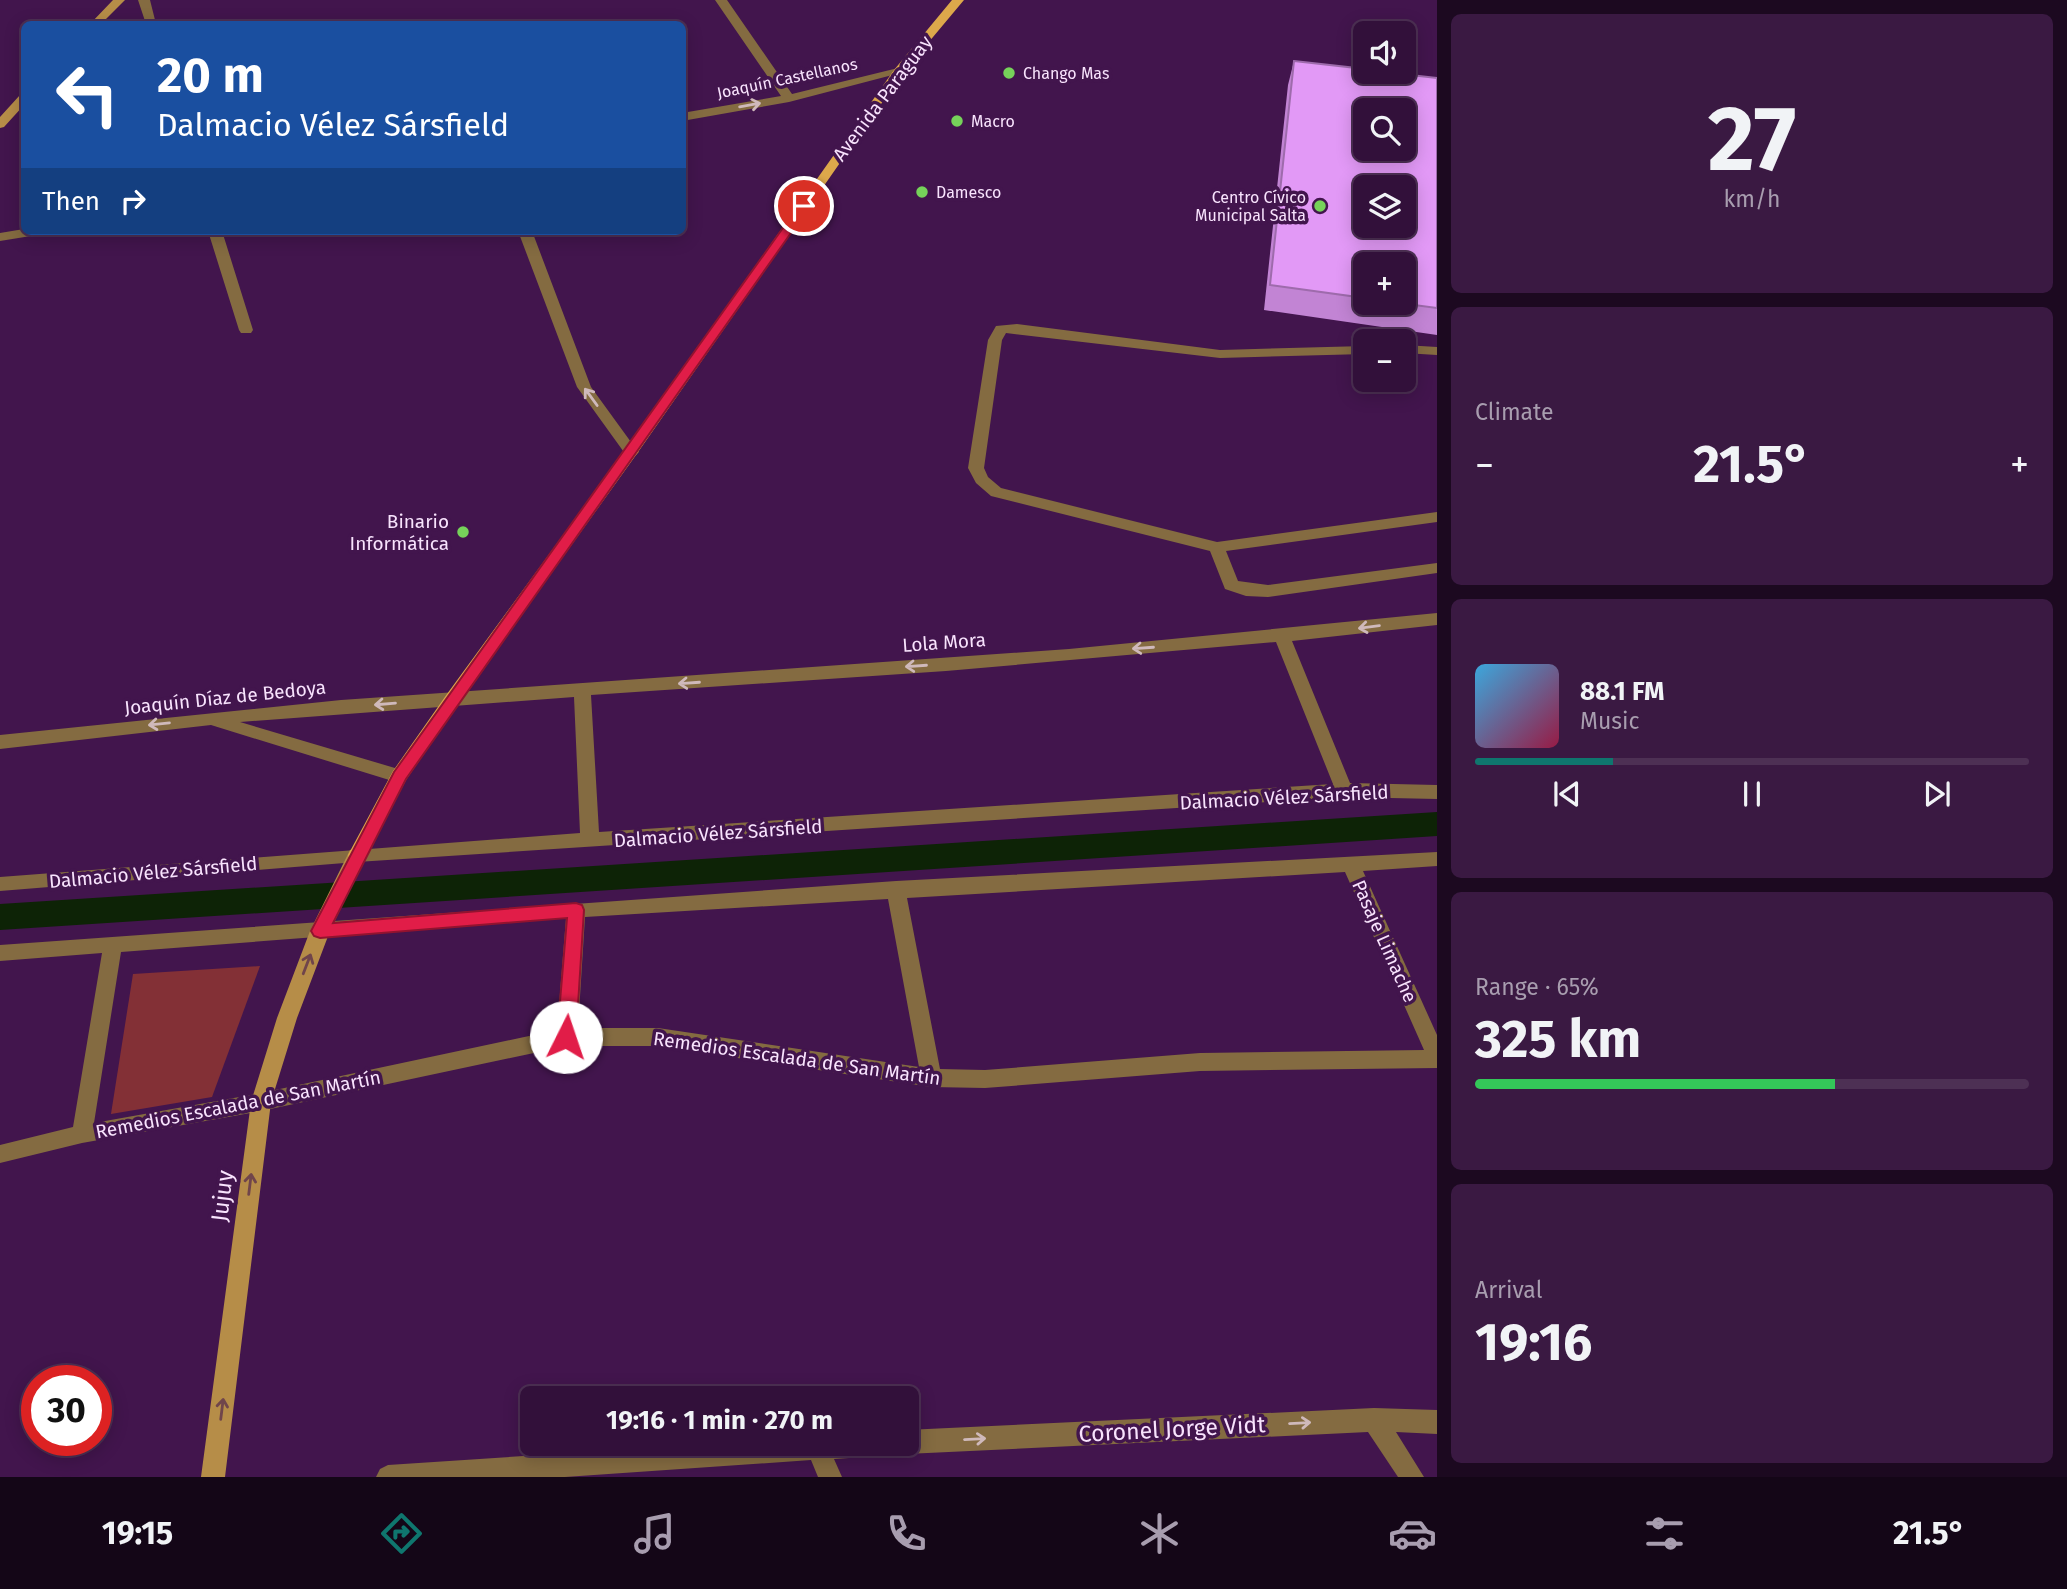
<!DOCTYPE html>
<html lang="en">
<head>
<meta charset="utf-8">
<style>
  body { margin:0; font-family:"Fira Sans",sans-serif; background:#3a1942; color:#f1f3f6; height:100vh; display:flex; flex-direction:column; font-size:26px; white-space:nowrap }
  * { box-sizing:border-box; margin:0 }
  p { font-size:23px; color:#a89daf }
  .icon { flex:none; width:38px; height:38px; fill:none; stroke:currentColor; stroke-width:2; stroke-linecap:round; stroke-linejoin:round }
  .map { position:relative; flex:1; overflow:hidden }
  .panel { display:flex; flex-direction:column; gap:14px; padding:14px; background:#1c0920; width:630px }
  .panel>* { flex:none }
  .guide { position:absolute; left:21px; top:21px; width:665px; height:214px; border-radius:10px; box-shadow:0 4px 18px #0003,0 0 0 2px #4d3054; background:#1a4fa0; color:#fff; overflow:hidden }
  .buttons { position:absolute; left:1353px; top:21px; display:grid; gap:14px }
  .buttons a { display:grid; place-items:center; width:63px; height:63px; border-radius:10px; background:#32103a; box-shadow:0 4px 18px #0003,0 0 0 2px #4d3054; font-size:35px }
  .speed { position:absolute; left:21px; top:1365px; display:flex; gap:14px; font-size:35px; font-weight:700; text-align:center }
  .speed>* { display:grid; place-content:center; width:91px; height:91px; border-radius:50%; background:#32103a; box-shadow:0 4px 18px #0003,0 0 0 2px #4d3054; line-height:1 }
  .speed .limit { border:10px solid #d22; background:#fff; color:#111 }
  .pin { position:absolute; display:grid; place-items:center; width:60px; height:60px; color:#fff; margin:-30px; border:4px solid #fff; border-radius:50%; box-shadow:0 2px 7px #0007 }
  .me { position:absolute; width:77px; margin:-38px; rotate:4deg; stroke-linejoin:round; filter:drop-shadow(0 0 5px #0008) }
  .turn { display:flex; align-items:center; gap:24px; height:147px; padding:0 21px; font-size:32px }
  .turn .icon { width:91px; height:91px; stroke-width:2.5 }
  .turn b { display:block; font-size:49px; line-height:60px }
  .then { display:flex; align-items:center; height:66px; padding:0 21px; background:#0003; gap:14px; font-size:26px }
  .big { font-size:52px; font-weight:700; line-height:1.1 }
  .panel .tile { flex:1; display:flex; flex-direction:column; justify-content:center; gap:10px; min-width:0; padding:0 24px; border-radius:10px; background:#3a1942 }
  .panel .dial { align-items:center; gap:0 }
  .dial b { font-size:91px; line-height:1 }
  .song { display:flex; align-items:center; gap:21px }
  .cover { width:84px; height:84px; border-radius:10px; background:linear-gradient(135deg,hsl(200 70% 55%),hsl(340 70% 35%)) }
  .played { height:7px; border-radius:4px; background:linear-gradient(90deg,#0f766e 25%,#4d3054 25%) }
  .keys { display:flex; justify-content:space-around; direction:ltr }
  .heat { display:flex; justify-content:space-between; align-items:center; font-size:38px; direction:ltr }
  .charge { height:10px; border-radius:5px; background:linear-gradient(90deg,#34c759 65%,#4d3054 0) }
  .trip { position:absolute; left:520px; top:1386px; width:399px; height:70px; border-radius:10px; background:#32103a; box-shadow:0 4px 18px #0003,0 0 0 2px #4d3054; font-weight:700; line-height:70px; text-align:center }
  .menu { display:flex; height:112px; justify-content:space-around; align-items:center; background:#140617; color:#a89daf }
  .menu .icon { width:49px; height:49px }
  .menu .on { color:#0f766e }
  .menu b { font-size:32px; color:#f1f3f6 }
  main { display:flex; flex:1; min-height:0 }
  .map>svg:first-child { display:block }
  .green { fill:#833036 }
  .water { fill:#0d2306 }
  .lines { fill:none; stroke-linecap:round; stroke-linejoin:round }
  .lane { fill:#846b41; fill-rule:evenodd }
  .street { fill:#846b41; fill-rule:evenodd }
  .secondary { fill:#b68d48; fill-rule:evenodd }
  .primary { fill:#dda84b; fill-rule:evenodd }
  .wall { fill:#c284d4; fill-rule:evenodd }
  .building { fill:#e299f6; stroke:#9e6bac; stroke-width:2; fill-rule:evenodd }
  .oneway { stroke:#cfb9bb }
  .oneway2 { stroke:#70454b }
  .route { fill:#e11d48; stroke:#92132f; stroke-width:2 }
  .poi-dot { fill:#76d25a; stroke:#42154d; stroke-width:2.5 }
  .labels { text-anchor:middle; stroke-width:7; stroke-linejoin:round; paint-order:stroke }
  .far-poi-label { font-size:16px; fill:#f8e3fd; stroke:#42154d; text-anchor:start }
  .far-street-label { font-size:16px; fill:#f8e3fd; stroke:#42154d }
  .street-label { font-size:19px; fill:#f8e3fd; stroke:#42154d }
  .poi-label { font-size:19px; fill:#f8e3fd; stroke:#42154d; text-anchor:end }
  .near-street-label { font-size:23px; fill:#f8e3fd; stroke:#42154d }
</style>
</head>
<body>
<main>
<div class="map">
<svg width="1437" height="1477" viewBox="0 0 1437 1477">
  <rect width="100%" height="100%" fill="#42154d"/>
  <!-- green -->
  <path class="green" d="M260 966 212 1097 111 1114 133 974Z"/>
  <!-- water -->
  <path class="water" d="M1437 812V836L0 930V904Z"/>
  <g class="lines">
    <!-- lane -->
    <path class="lane" d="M1017 324 1220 350 1365 346V354L1220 358 1006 333 1002 340 984 468 988 477 1001 488 1217 542 1437 512V522L1226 551 1238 581 1268 585 1437 563V573L1268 597 1246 596 1225 589 1210 551 991 496 976 483 968 468 988 340 996 326Z
      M1404 345 1437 347V355L1404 353Z"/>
    <!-- street -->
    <path class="street" d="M138 0H150L156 24H146Z
      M715 0H727L792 94 898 68 904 72 789 102 682 121V113L781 96Z
      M24 229 44 231 37 235 0 241V233Z
      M208 231H222L253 330 251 333H241L239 330Z
      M518 231H532L591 387 636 449 639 452 636 455H626L577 387Z
      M1437 613V625L1292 641 1350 783 1437 785V799L1344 797 357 862 0 891V877L580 833 574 697 240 722 405 771 408 776 405 781 399 783 211 725 0 749V735L341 700 1069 649ZM1276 642 1333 784 599 832 591 695 946 671Z
      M1437 852V866L1363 871 1437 1035V1068L1200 1071 985 1088 931 1087 658 1046H567L261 1111 82 1143 0 1163V1145L73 1127 102 953 0 961V945L896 881ZM1345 872 1424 1050 1200 1053 985 1070 940 1069 907 898ZM888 899 919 1067 658 1028H578L585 917ZM566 918 557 1030 261 1093 94 1123 121 952Z
      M1374 1408 1437 1410V1434L1396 1432 1424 1477H1398L1368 1432 906 1454 898 1450 895 1444H906V1430Z
      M706 1444H891L887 1452 879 1456 834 1459 842 1477H818L811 1460 565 1477H376L380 1469 388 1465Z"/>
    <!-- secondary -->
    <path class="secondary" d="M113 0H125L101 24H90Z
      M20 95H24V105L4 127 0 128V117Z
      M357 848 364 850 366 855 330 931 297 1018 271 1102 225 1477H201L251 1102 277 1018 310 931 350 850Z"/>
    <!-- primary -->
    <path class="primary" d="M952 0H964L902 74 636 455 459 702 406 780 364 860 357 862 350 860 348 855 393 771 447 694 626 449 894 70Z"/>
  </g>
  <!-- wall -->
  <path class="wall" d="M1294 61 1437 78V335L1264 310 1288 85ZM1365 264 1404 303H1365Z"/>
  <!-- building -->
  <path class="building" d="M1294 61 1365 69V72H1384L1437 78V308L1399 303H1404V264H1365V298L1270 285ZM1365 110H1404V149H1365ZM1365 187H1404V226H1365Z"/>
  <!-- one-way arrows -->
  <defs><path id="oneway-shaft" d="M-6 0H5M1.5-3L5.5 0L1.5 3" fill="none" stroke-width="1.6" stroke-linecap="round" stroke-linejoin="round" transform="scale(1.75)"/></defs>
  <g class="oneway">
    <use href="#oneway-shaft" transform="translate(750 105) rotate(-10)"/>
    <use href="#oneway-shaft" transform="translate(591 397) rotate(-126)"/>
    <use href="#oneway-shaft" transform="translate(1369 627) rotate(173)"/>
    <use href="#oneway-shaft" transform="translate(1143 648) rotate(176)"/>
    <use href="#oneway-shaft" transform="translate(916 666) rotate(176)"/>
    <use href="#oneway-shaft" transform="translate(689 683) rotate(176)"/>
    <use href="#oneway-shaft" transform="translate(385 704) rotate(175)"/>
    <use href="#oneway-shaft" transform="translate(159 724) rotate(174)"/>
    <use href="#oneway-shaft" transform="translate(1300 1423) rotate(-3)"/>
    <use href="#oneway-shaft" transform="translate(975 1439) rotate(-3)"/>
  </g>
  <g class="oneway2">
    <use href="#oneway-shaft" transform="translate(307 964) rotate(-69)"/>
    <use href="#oneway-shaft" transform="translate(250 1184) rotate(-83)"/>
    <use href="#oneway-shaft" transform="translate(222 1409) rotate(-83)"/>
  </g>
  <!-- route -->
  <path class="route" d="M800 204 810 206 406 779 333 923 576 903 582 905 584 910 576 1037 573 1042 566 1045 560 1042 557 1037 567 918 320 938 314 936 311 931 394 772Z"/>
  <!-- markers -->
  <g class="poi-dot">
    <circle cx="1009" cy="73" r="7"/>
    <circle cx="957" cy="121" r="7"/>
    <circle cx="922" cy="192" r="7"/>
    <circle cx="1320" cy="206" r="7"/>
    <circle cx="463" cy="532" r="7"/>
  </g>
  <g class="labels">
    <!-- far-poi labels -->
    <g class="far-poi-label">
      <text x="1023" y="79">Chango Mas</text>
      <text x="971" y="127">Macro</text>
      <text x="936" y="198">Damesco</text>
      <text x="1306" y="203" text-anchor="end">Centro Cívico<tspan x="1306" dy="18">Municipal Salta</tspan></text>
    </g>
    <!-- far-street labels -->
    <g class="far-street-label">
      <text transform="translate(787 78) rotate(-12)" y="6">Joaquín Castellanos</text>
    </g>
    <!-- street labels -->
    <g class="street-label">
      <text transform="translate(882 98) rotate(-53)" y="7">Avenida Paraguay</text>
      <text transform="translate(944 642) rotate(-4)" y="7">Lola Mora</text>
      <text transform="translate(225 697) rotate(-6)" y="7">Joaquín Díaz de Bedoya</text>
      <text transform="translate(1284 797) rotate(-3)" y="7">Dalmacio Vélez Sársfield</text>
      <text transform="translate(718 833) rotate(-4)" y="7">Dalmacio Vélez Sársfield</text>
      <text transform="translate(153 872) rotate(-5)" y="7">Dalmacio Vélez Sársfield</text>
      <text transform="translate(1385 941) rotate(66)" y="7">Pasaje Limache</text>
      <text transform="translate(797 1058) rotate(8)" y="7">Remedios Escalada de San Martín</text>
      <text transform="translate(238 1104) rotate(-11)" y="7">Remedios Escalada de San Martín</text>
    </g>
    <!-- poi labels -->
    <g class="poi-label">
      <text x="449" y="528">Binario<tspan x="449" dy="22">Informática</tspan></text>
    </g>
    <!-- near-street labels -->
    <g class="near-street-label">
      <text transform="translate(222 1196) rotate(-83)" y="8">Jujuy</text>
      <text transform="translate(1172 1429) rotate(-3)" y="8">Coronel Jorge Vidt</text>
    </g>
  </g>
</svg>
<div class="buttons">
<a><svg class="icon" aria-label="sound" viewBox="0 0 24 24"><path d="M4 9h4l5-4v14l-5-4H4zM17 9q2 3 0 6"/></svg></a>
<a><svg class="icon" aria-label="search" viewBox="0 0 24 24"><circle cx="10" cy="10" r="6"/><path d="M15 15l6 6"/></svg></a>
<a><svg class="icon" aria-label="layers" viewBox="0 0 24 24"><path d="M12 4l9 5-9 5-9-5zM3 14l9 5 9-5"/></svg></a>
<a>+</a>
<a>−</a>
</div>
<div class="speed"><div class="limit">30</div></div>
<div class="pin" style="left:804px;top:206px;background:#d93025"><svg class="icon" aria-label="arrive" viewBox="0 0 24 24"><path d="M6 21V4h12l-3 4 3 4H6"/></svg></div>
<svg class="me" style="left:566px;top:1037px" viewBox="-20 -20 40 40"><circle r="19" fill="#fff"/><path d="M0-13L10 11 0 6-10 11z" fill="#e11d48"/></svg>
<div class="trip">19:16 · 1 min · 270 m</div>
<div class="guide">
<div class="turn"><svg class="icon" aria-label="left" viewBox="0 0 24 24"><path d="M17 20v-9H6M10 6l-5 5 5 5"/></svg><div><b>20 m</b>Dalmacio Vélez Sársfield</div></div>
<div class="then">Then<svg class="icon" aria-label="right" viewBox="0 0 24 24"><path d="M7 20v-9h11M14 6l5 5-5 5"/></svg></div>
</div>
</div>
<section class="panel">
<div class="tile dial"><b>27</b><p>km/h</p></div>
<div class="tile"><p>Climate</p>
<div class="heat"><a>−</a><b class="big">21.5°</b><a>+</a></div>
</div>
<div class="tile">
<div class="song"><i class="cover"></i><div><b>88.1 FM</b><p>Music</p></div></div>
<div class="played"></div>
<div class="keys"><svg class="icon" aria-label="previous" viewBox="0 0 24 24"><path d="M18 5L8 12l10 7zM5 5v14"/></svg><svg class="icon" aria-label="pause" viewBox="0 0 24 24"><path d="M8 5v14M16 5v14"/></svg><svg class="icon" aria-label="next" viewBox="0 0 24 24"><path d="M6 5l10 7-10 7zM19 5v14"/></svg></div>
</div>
<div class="tile"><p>Range · 65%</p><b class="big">325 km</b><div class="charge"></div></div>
<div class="tile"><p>Arrival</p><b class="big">19:16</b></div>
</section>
</main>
<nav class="menu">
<b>19:15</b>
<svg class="icon on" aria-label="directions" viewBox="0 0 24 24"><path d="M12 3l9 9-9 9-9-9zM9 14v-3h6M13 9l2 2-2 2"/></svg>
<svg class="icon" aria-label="music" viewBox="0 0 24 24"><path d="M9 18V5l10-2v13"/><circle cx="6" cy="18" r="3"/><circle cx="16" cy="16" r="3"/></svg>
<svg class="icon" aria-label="phone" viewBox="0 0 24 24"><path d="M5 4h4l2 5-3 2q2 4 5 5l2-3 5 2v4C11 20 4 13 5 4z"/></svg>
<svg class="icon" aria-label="climate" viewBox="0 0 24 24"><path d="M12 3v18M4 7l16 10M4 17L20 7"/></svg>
<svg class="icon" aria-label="car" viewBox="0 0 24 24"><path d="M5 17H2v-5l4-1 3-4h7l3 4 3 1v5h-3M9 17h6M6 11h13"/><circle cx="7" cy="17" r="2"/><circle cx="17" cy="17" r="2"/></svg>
<svg class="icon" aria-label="filters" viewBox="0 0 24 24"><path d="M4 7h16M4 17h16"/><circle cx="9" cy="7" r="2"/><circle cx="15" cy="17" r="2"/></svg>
<b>21.5°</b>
</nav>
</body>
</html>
